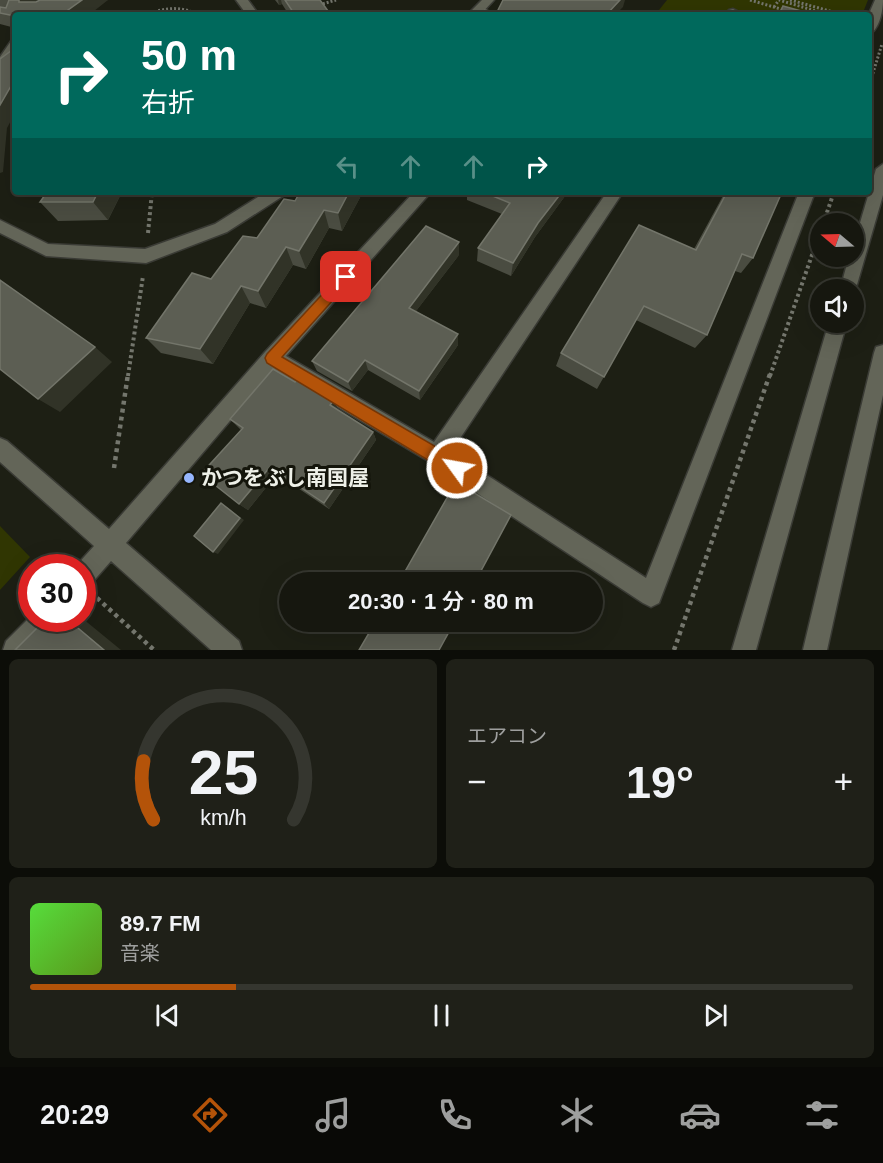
<!DOCTYPE html>
<html lang="ja">
<head>
<meta charset="utf-8">
<style>
  body { margin:0; font-family:Helvetica,"Noto Sans JP",sans-serif; background:#1f2018; color:#f1f3f6; height:100vh; display:flex; flex-direction:column; font-size:22px; white-space:nowrap }
  * { box-sizing:border-box; margin:0 }
  p { font-size:20px; color:#9e9f9e }
  .icon { flex:none; width:33px; height:33px; fill:none; stroke:currentColor; stroke-width:2; stroke-linecap:round; stroke-linejoin:round }
  .map { position:relative; height:650px; overflow:hidden }
  .panel { display:flex; flex-direction:column; gap:9px; padding:9px; background:#0c0d08; flex:1 }
  .panel>* { flex:none }
  .top-card { position:absolute; left:12px; top:12px; width:860px; height:183px; border-radius:6px; box-shadow:0 6px 24px #0002,0 0 0 2px #35362f; background:#00695c; color:#fff; overflow:hidden }
  .needle { width:39px; rotate:289deg }
  .fabs { position:absolute; left:810px; top:213px; display:grid; gap:12px }
  .fabs a { display:grid; place-items:center; width:54px; height:54px; border-radius:50%; background:#16170f; box-shadow:0 6px 24px #0002,0 0 0 2px #35362f; font-size:30px }
  .speed { position:absolute; left:18px; top:554px; display:flex; gap:12px; font-size:30px; font-weight:700; text-align:center }
  .speed>* { display:grid; place-content:center; width:78px; height:78px; border-radius:50%; background:#16170f; box-shadow:0 6px 24px #0002,0 0 0 2px #35362f; line-height:1 }
  .speed .limit { border:9px solid #d22; background:#fff; color:#111 }
  .pin { position:absolute; display:grid; place-items:center; width:51px; height:51px; color:#fff; margin:-26px; border-radius:12px; box-shadow:0 3px 9px #0006 }
  .me { position:absolute; width:66px; margin:-33px; rotate:302deg; stroke-linejoin:round; filter:drop-shadow(0 0 4px #0008) }
  .turn { display:flex; align-items:center; gap:21px; height:126px; padding:0 30px; font-size:27px }
  .turn .icon { width:78px; height:78px; stroke-width:2.5 }
  .turn b { display:block; font-size:42px; line-height:51px }
  .lanes { display:flex; align-items:center; height:57px; padding:0 30px; background:#0003; justify-content:center; gap:30px; direction:ltr }
  .lanes .off { opacity:.35 }
  .big { font-size:45px; font-weight:600; line-height:1.1 }
  .panel .tile { flex:1; display:flex; flex-direction:column; justify-content:center; gap:9px; min-width:0; padding:0 21px; border-radius:9px; background:#1f2018 }
  .panel .dial { align-items:center; gap:0 }
  .dial svg { height:156px; overflow:visible; fill:none; stroke:#35362f; stroke-width:7; stroke-linecap:round; text-anchor:middle }
  .dial text { fill:#f1f3f6; stroke:none }
  .song { display:flex; align-items:center; gap:18px }
  .cover { width:72px; height:72px; border-radius:9px; background:linear-gradient(135deg,hsl(110 70% 55%),hsl(90 70% 35%)) }
  .played { height:6px; border-radius:3px; background:linear-gradient(90deg,#b45309 25%,#35362f 25%) }
  .keys { display:flex; justify-content:space-around; direction:ltr }
  .heat { display:flex; justify-content:space-between; align-items:center; font-size:33px; direction:ltr }
  .panel .tiles { flex:1; display:grid; gap:9px; grid-template-columns:1fr 1fr }
  .tile:last-child { grid-column:span 2 }
  .trip { position:absolute; left:279px; top:572px; width:324px; height:60px; border-radius:30px; background:#16170f; box-shadow:0 6px 24px #0002,0 0 0 2px #35362f; font-weight:600; line-height:60px; text-align:center }
  .tabs { display:flex; height:96px; justify-content:space-around; align-items:center; background:#090906; color:#9e9f9e }
  .tabs .icon { width:42px; height:42px }
  .tabs .selected { color:#b45309 }
  .tabs b { font-size:27px; color:#f1f3f6 }
  .map>svg:first-child { display:block }
  .green { fill:#303602 }
  .lines { fill:none; stroke-linecap:round; stroke-linejoin:round }
  .minor-casing { stroke:#3a3b35; stroke-width:3 }
  .path-far2 { stroke:#74766d; stroke-width:3; stroke-dasharray:2 2; stroke-linecap:butt }
  .path-far1 { stroke:#74766d; stroke-width:4; stroke-dasharray:3 3; stroke-linecap:butt }
  .path { stroke:#74766d; stroke-width:4.5; stroke-dasharray:4 4; stroke-linecap:butt }
  .minor { fill:#636558; fill-rule:evenodd }
  .wall { fill:#4a4c41 }
  .shaded-wall { fill:#313327 }
  .building { fill:#5c5e53; stroke:#73756a; stroke-width:1.5 }
  .route { fill:#b45309; stroke:#753606; stroke-width:1.5 }
  .poi-dot { fill:#96b6fd; stroke:#14150b; stroke-width:2 }
  .labels { text-anchor:middle; stroke-width:6; stroke-linejoin:round; paint-order:stroke }
  .poi-label { font-size:21px; font-weight:bold; fill:#eef0e8; stroke:#14150b; text-anchor:start }
</style>
</head>
<body>
<div class="map">
<svg width="883" height="650" viewBox="0 0 883 650">
  <rect width="100%" height="100%" fill="#1d1f14"/>
  <!-- green -->
  <path class="green" d="M667 0H868L862 15H746L727 10 724 15H655Z
    M0 526 30 557 0 590Z"/>
  <g class="lines">
    <!-- minor casing -->
    <g class="minor-casing">
      <path id="minor" d="M236 0H248L259 15H247Z
        M482 0H494L480 15H467Z
        M875 0H883C883 11 879 31 868 35V16Z
        M733 9 739 12 737 15H725L729 10Z
        M15 40C15 53 14 63 0 67V57L11 41Z
        M883 164V195L854 295V290H840L849 256H854V243L876 169Z
        M266 192H286L283 196 227 232 146 263 46 256 0 233V220L48 244 145 249 215 224Z
        M414 192H431L286 356 434 442 607 192H623L451 452 646 578 799 192H815L659 603 651 607 643 603 430 462 274 369 126 543 239 641 242 650H211L111 561 90 585 82 588V567H75L94 546 0 462V438L7 441 109 529 265 352Z
        M829 322H847L756 650H732Z
        M883 345V395L827 650H803L874 353 876 347Z
        M32 615V618H57L54 627 32 650H3L6 641Z"/>
    </g>
    <!-- path-far2 -->
    <path class="path-far2" d="M750 0 784 10
      M790 0 844 15
      M319 5 336 0
      M774 7 779 0 829 15
      M751 12 762 15
      M147 15C164 7 182 6 199 15
      M868 89 882 44"/>
    <!-- path-far1 -->
    <path class="path-far1" d="M823 224 834 192
      M148 233 152 192
      M128 376 143 276
      M770 376 820 232"/>
    <!-- path -->
    <path class="path" d="M114 468 128 374
      M97 598 154 650
      M674 650 770 374"/>
    <!-- minor -->
    <use href="#minor" class="minor"/>
  </g>
  <!-- wall -->
  <path class="wall" d="M0 0H108L15 15V28L0 24Z
    M275 0H320L331 15H289L282 4 279 5Z
    M122 192 108 220 58 221 40 202Z
    M171 192H226L224 197 173 195Z
    M363 192 342 231 329 228 306 269 293 265 266 308 250 303 213 364 161 353 146 338 211 279 257 238 295 201Z
    M467 192H568L535 237 511 276 477 261 478 248 502 214 467 200Z
    M725 192H782L753 258 741 273 735 271 707 335 695 348 636 320 597 389 556 366 561 353 694 249Z
    M459 255 416 311 458 334V345L420 400 368 370 352 391 317 371 312 361Z
    M295 382 334 400 337 410 373 432 376 440 329 509 277 474 248 510 239 504 241 430 230 419Z"/>
  <!-- shaded-wall -->
  <path class="shaded-wall" d="M19 0H49L29 13 19 2Z
    M82 0H108L89 15H61Z
    M278 0H281L282 4 279 5Z
    M620 0H625L623 7 615 15H606Z
    M15 79V113L7 128 3 172 0 173V105Z
    M98 192H122L108 220 93 202Z
    M221 192H226L224 197Z
    M349 192H363L342 231 338 213Z
    M562 192H568L535 237 511 276 513 263 538 223Z
    M324 210 329 228 306 269 299 251Z
    M459 242V255L410 319 409 308Z
    M286 247 293 265 266 308 258 291Z
    M241 286 250 303 213 364 200 349Z
    M458 334V345L420 400 419 391Z
    M95 347 112 362 60 412 38 399Z
    M365 360 368 370 352 391 348 382Z
    M334 400 338 410 334 414 330 405Z
    M373 432 376 440 329 509 324 503Z
    M270 467 277 474 248 510 239 504Z
    M221 503 244 520 218 554 213 552Z
    M66 618H82L121 650H104Z"/>
  <!-- building -->
  <path class="building" d="M9 0H19V2H36L40 0H82L61 15H15V16L0 13V7L6 8Z
    M285 0H320L331 15H295Z
    M503 0H620L606 15H482L485 10 497 12Z
    M783 6 816 15H779Z
    M15 48V79L0 105V59Z
    M47 192H98L93 202H40Z
    M300 192H349L338 213 324 210 299 251 286 247 258 291 241 286 200 349 146 338 192 273 211 279 243 236 257 238 284 199 295 201Z
    M483 192H562L538 223 513 263 478 248 510 203Z
    M727 192H782L753 258 742 254 707 335 644 306 604 377 561 353 639 225 696 250Z
    M426 226 459 242 409 308 458 334 419 391 365 360 348 382 312 361Z
    M0 280 95 347 38 399 0 369Z
    M273 369 295 382 297 379 334 400 330 405 373 432 324 503 270 467 239 504 201 474 243 428 230 419Z
    M456 482 511 515 475 582H399Z
    M221 503 240 518 213 552 194 536Z
    M44 618H66L104 650H15L37 628Z
    M376 621H455L439 650H359Z"/>
  <!-- route -->
  <path class="route" d="M346 271 353 277 351 280 282 357 462 462 465 468 462 474 457 476 451 474 267 363 265 358 267 354 342 273Z"/>
  <!-- markers -->
  <circle class="poi-dot" cx="189" cy="478" r="6"/>
  <g class="labels">
    <!-- poi labels -->
    <g class="poi-label">
      <text x="201" y="485">かつをぶし南国屋</text>
    </g>
  </g>
</svg>
<div class="fabs">
<a><svg class="needle" viewBox="-14 -14 28 28"><path d="M0-13l5 13h-10z" fill="#e53935"/><path d="M0 13l5-13h-10z" fill="#9e9f9e"/></svg></a>
<a><svg class="icon" aria-label="sound" viewBox="0 0 24 24"><path d="M4 9h4l5-4v14l-5-4H4zM17 9q2 3 0 6"/></svg></a>
</div>
<div class="speed"><div class="limit">30</div></div>
<div class="pin" style="left:346px;top:277px;background:#d93025"><svg class="icon" aria-label="arrive" viewBox="0 0 24 24"><path d="M6 21V4h12l-3 4 3 4H6"/></svg></div>
<svg class="me" style="left:457px;top:468px" viewBox="-20 -20 40 40"><circle r="17" fill="#b45309" stroke="#fff" stroke-width="3"/><path d="M0-11L8 9 0 5-8 9z" fill="#fff"/></svg>
<div class="trip">20:30 · 1 分 · 80 m</div>
<div class="top-card">
<div class="turn"><svg class="icon" aria-label="right" viewBox="0 0 24 24"><path d="M7 20v-9h11M14 6l5 5-5 5"/></svg><div><b>50 m</b>右折</div></div>
<div class="lanes"><svg class="icon off" aria-label="left" viewBox="0 0 24 24"><path d="M17 20v-9H6M10 6l-5 5 5 5"/></svg><svg class="icon off" aria-label="ahead" viewBox="0 0 24 24"><path d="M12 20V5M6 11l6-6 6 6"/></svg><svg class="icon off" aria-label="ahead" viewBox="0 0 24 24"><path d="M12 20V5M6 11l6-6 6 6"/></svg><svg class="icon" aria-label="right" viewBox="0 0 24 24"><path d="M7 20v-9h11M14 6l5 5-5 5"/></svg></div>
</div>
</div>
<section class="panel">
<div class="tiles">
<div class="tile dial"><svg viewBox="0 0 100 80">
<path d="M14 69A42 42 0 1 1 86 69"/>
<path d="M14 69A42 42 0 0 1 9 39" stroke="#b45309"/>
<text x="50" y="56" font-size="32" font-weight="700">25</text>
<text x="50" y="72" font-size="11">km/h</text>
</svg></div>
<div class="tile"><p>エアコン</p>
<div class="heat"><a>−</a><b class="big">19°</b><a>+</a></div>
</div>
<div class="tile">
<div class="song"><i class="cover"></i><div><b>89.7 FM</b><p>音楽</p></div></div>
<div class="played"></div>
<div class="keys"><svg class="icon" aria-label="previous" viewBox="0 0 24 24"><path d="M18 5L8 12l10 7zM5 5v14"/></svg><svg class="icon" aria-label="pause" viewBox="0 0 24 24"><path d="M8 5v14M16 5v14"/></svg><svg class="icon" aria-label="next" viewBox="0 0 24 24"><path d="M6 5l10 7-10 7zM19 5v14"/></svg></div>
</div>
</div>
</section>
<nav class="tabs">
<b>20:29</b>
<svg class="icon selected" aria-label="directions" viewBox="0 0 24 24"><path d="M12 3l9 9-9 9-9-9zM9 14v-3h6M13 9l2 2-2 2"/></svg>
<svg class="icon" aria-label="music" viewBox="0 0 24 24"><path d="M9 18V5l10-2v13"/><circle cx="6" cy="18" r="3"/><circle cx="16" cy="16" r="3"/></svg>
<svg class="icon" aria-label="phone" viewBox="0 0 24 24"><path d="M5 4h4l2 5-3 2q2 4 5 5l2-3 5 2v4C11 20 4 13 5 4z"/></svg>
<svg class="icon" aria-label="climate" viewBox="0 0 24 24"><path d="M12 3v18M4 7l16 10M4 17L20 7"/></svg>
<svg class="icon" aria-label="car" viewBox="0 0 24 24"><path d="M5 17H2v-5l4-1 3-4h7l3 4 3 1v5h-3M9 17h6M6 11h13"/><circle cx="7" cy="17" r="2"/><circle cx="17" cy="17" r="2"/></svg>
<svg class="icon" aria-label="filters" viewBox="0 0 24 24"><path d="M4 7h16M4 17h16"/><circle cx="9" cy="7" r="2"/><circle cx="15" cy="17" r="2"/></svg>
</nav>
</body>
</html>
